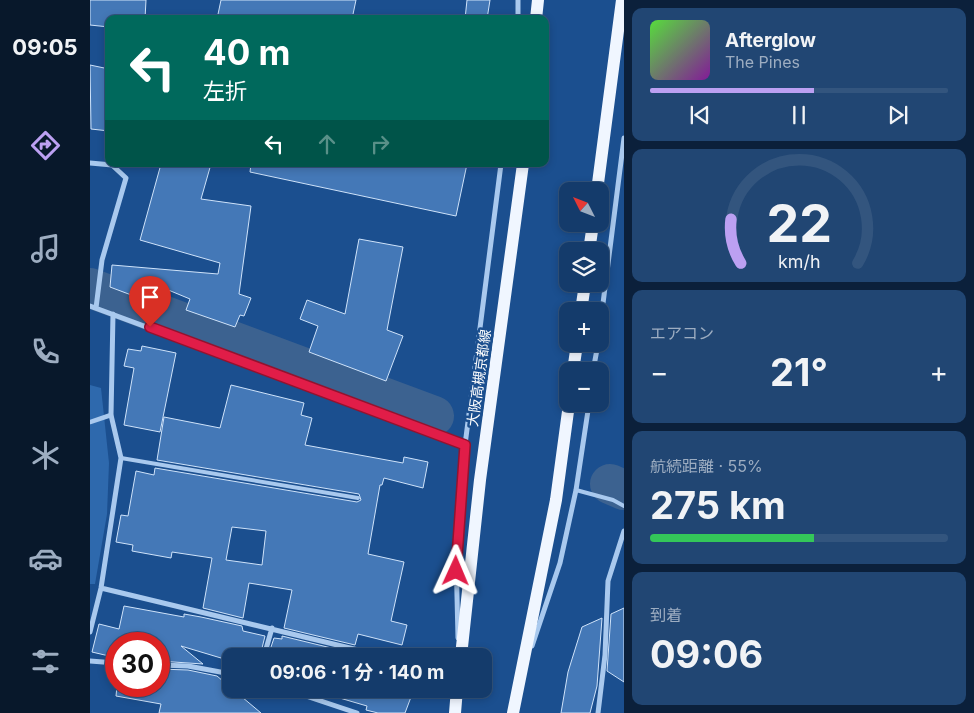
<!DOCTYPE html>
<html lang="ja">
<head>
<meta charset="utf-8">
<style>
  body { margin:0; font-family:Inter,"Noto Sans JP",sans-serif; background:#214673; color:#f1f3f6; height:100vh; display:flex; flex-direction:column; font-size:19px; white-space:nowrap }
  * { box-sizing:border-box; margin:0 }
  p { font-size:16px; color:#9dadc1 }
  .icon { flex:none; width:28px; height:28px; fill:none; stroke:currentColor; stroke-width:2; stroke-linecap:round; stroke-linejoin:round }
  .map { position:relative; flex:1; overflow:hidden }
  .sheet { display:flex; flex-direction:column; gap:8px; padding:8px; background:#0b203b; width:350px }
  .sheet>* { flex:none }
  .guide { position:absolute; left:15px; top:15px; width:444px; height:152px; border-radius:10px; box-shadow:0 2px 8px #0003,0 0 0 1px #33557e; background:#00695c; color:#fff; overflow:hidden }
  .needle { width:32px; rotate:312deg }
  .controls { position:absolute; left:469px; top:182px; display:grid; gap:10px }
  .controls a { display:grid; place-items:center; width:50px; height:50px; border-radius:10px; background:#143b6b; box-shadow:0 2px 8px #0003,0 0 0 1px #33557e; font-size:25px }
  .speed { position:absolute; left:15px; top:632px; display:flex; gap:10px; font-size:25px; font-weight:700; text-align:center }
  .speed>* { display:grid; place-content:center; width:65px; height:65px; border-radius:50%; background:#143b6b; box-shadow:0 2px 8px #0003,0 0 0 1px #33557e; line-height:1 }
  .speed .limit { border:8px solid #d22; background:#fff; color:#111 }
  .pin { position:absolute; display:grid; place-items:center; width:42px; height:42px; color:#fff; margin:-51px -21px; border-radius:50% 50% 50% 0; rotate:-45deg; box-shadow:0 0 5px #0007 }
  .pin .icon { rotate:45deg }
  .me { position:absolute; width:55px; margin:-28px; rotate:1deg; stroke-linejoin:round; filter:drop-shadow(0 0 4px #0008) }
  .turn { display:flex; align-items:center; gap:18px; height:105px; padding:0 15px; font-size:22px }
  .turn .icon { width:65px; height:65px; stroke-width:2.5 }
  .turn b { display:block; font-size:35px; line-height:42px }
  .lanes { display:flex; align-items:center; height:48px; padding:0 15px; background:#0003; justify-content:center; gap:25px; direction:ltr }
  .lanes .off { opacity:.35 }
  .big { font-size:38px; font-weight:700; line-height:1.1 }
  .sheet .tile { flex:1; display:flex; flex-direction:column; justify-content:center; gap:8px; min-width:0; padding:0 18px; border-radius:10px; background:#214673 }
  .sheet .dial { align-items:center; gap:0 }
  .dial svg { height:130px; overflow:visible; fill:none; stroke:#33557e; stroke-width:7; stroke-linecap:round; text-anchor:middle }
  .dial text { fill:#f1f3f6; stroke:none }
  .song { display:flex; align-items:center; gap:15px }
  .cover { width:60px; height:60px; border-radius:8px; background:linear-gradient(135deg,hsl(110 70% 55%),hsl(290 70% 35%)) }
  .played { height:5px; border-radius:2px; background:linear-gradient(90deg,#bca0f2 55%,#33557e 55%) }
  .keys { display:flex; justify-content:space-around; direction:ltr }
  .heat { display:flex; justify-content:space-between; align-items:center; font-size:28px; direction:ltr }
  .charge { height:8px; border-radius:4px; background:linear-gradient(90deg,#34c759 55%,#33557e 0) }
  .trip { position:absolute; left:132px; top:648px; width:270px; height:50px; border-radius:10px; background:#143b6b; box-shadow:0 2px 8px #0003,0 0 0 1px #33557e; font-weight:700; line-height:50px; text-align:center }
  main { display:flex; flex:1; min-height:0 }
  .menu { display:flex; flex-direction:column; width:90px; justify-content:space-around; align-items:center; background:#08182b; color:#9dadc1 }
  .menu .icon { width:35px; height:35px }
  .menu .on { color:#bca0f2 }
  .menu b { font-size:22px; color:#f1f3f6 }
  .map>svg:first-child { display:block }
  .green { fill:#2e69ad }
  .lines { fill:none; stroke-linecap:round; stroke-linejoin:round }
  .river { stroke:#3c6290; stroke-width:40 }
  .building { fill:#4478b7; stroke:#cfe3fa; fill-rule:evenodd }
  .service { stroke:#a9c9ee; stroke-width:4 }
  .pedestrian { stroke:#a9c9ee; stroke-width:4.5 }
  .minor { stroke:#a9c9ee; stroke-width:5 }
  .primary { stroke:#f0f6ff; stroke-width:12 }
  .route-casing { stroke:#92132f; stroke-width:12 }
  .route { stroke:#e11d48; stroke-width:9 }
  .labels { text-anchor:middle; stroke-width:5; stroke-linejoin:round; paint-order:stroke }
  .street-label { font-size:14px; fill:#fff; stroke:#1b4f8f }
</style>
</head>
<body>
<main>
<nav class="menu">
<b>09:05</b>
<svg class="icon on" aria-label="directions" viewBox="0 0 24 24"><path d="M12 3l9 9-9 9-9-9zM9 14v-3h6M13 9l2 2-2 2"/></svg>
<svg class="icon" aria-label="music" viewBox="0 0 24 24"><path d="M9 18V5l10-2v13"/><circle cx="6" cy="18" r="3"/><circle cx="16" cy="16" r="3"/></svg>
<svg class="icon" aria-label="phone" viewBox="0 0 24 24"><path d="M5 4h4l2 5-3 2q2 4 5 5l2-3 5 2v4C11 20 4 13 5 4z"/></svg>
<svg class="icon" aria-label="climate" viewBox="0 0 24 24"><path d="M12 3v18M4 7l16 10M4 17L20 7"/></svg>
<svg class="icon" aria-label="car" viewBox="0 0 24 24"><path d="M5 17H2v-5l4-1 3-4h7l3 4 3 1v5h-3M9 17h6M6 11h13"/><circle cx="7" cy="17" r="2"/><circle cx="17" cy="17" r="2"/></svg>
<svg class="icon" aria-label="filters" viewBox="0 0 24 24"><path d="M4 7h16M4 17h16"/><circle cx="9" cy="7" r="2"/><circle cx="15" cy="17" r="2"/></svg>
</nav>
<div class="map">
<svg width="534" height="713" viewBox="0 0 534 713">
  <rect width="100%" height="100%" fill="#1b4f8f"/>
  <!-- green -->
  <path class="green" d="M0 385 11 388 19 463 17 514 5 584H0Z"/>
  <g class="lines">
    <!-- river -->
    <path class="river" d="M0 288 344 416
      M520 484 534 490"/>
  </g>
  <!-- building -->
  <path class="building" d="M0 0H56L55 19H19V27L0 25Z
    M131 0H266L262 19H127Z
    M377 0H400L397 19H375Z
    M0 65 19 69V131L1 129Z
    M71 164H121L111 199 161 206 149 294 161 298 154 316 150 315 145 327 96 310 100 299 59 282 52 299 20 287 22 265 128 274 130 263 50 240Z
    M161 164H377L366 216 160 172Z
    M269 239 313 247 297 330 313 336 296 381 219 352 228 326 210 319 217 300 255 314Z
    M52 346 86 353 70 432 34 425 44 368 34 366 38 349 51 351Z
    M141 385 214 403 211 415 222 418 215 445 313 463 314 457 338 462 333 488 294 478 292 485H290L278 554 314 562 301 621 317 625 312 645 268 634 265 645 194 628 202 590 159 583 153 618 113 608 122 558 82 552 81 558 42 551 43 545 26 542 31 515 38 516 46 471 64 475 65 468 267 502 271 500 269 494 67 460 74 417 130 428ZM142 527 176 531 172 565 136 560Z
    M34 606 94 617V614L111 617 152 626 153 631 175 636 170 656H141V661L91 646 113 664 69 661V644H22L19 656 2 652 9 624 29 629Z
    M534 608V682L517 671 521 614Z
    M512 618 507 686 500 713H471L478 672 492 627Z
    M192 636 262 653 261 656H178L184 638 192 639Z
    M69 669 98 670 127 676 171 713H69L71 704 26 696 27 686H69Z
    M230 689H301L321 697 315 713H288L276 710 277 706 236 694V691Z"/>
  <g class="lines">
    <!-- service -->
    <path class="service" d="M31 458 268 498
      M486 490 523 500 534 506"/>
    <!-- pedestrian -->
    <path class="pedestrian" d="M0 422 21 415"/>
    <!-- minor -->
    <path class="minor" d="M428 19V0
      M0 163 22 165 36 178 12 260 6 308
      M0 306 375 445
      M510 327 534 138
      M503 371 508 344
      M11 588 293 656
      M0 632 11 588 31 458 21 415 23 314
      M368 638 366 554 375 445 411 164
      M442 646 470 563 486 490 499 404
      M174 656 182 628
      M0 661 26 663
      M69 665 98 666 141 674
      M195 689 267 713
      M508 713 515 655 518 581 534 531"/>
    <!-- primary -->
    <path class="primary" d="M446 19 448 0
      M507 191 532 0
      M499 251 503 224
      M491 311 495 284
      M483 371 487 344
      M371 656 390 480 433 164
      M365 713 367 689
      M423 713 466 500 479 404"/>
  </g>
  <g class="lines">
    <!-- route casing -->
    <g class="route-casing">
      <path id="route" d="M60 327 375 445 366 571"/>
    </g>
    <!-- route -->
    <use href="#route" class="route"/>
  </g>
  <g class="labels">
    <!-- street labels -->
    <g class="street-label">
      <text transform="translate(389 378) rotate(-82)" y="5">大阪高槻京都線</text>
    </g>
  </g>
</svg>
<div class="controls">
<a><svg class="needle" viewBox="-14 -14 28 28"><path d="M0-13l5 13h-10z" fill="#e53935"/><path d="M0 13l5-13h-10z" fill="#9dadc1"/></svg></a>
<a><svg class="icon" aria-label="layers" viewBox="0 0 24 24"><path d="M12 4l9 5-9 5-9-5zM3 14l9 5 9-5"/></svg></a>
<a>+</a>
<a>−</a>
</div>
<div class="speed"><div class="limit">30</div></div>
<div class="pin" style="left:60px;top:327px;background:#d93025"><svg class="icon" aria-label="arrive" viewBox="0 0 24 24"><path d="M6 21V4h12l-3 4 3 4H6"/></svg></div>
<svg class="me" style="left:366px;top:571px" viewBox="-20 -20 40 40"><path d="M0-17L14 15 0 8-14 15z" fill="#e11d48" stroke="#fff" stroke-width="4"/></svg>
<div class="trip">09:06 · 1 分 · 140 m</div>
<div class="guide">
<div class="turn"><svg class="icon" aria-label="left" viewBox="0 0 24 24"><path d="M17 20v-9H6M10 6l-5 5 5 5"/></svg><div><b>40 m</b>左折</div></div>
<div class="lanes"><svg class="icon" aria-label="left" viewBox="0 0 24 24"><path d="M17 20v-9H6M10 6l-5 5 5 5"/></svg><svg class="icon off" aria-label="ahead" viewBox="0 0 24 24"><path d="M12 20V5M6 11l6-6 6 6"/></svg><svg class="icon off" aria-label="right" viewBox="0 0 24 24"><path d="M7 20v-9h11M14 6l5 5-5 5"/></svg></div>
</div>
</div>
<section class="sheet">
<div class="tile">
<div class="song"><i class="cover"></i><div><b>Afterglow</b><p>The Pines</p></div></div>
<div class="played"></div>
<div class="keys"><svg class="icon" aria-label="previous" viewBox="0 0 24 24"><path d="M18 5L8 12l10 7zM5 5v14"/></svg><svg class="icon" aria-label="pause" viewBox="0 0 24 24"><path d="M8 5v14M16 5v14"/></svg><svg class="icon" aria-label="next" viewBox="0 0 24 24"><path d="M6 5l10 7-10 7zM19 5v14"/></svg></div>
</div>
<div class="tile dial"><svg viewBox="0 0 100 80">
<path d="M14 69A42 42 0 1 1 86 69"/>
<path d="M14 69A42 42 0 0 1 8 42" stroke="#bca0f2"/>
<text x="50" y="56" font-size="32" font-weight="700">22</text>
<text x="50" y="72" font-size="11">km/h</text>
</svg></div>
<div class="tile"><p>エアコン</p>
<div class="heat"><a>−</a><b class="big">21°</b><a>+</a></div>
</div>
<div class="tile"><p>航続距離 · 55%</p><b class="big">275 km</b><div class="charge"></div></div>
<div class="tile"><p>到着</p><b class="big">09:06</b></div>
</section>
</main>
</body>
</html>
